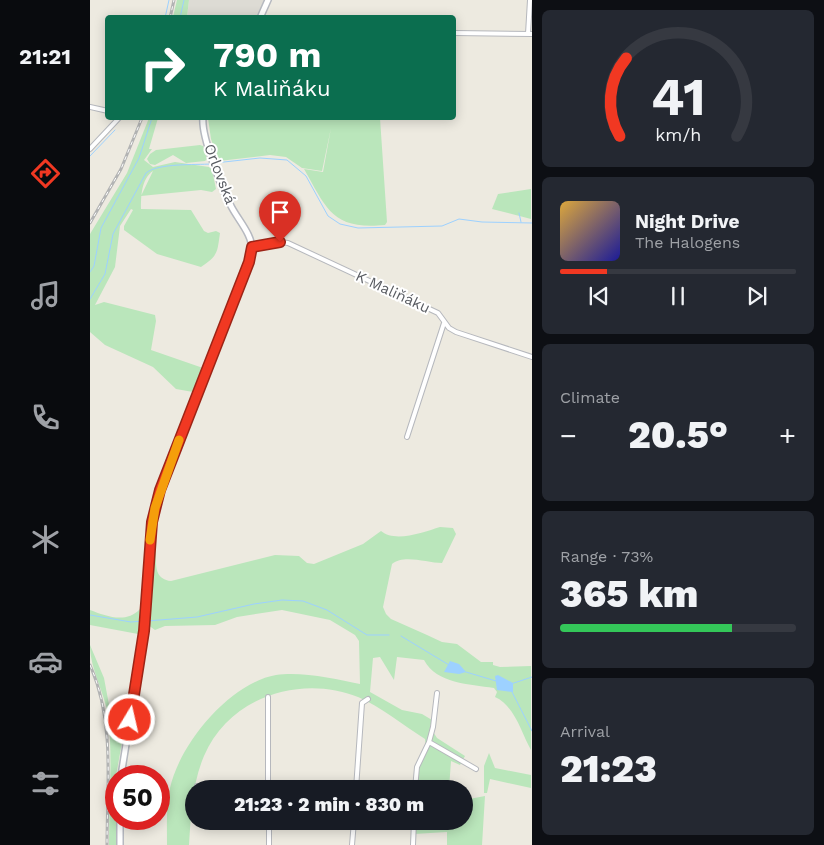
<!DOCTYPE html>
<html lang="en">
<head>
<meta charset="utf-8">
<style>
  body { margin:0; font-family:"Work Sans",sans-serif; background:#242831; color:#f1f3f6; height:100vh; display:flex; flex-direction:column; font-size:19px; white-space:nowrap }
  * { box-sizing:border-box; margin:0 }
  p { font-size:16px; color:#9ea1a6 }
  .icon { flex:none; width:28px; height:28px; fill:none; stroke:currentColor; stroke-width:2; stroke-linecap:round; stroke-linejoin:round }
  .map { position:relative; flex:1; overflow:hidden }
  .panel { display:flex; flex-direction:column; gap:10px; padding:10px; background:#0d0f14; width:292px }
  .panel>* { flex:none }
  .banner { position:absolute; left:15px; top:15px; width:351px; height:105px; border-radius:5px; box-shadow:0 2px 12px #0003; background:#0b6e4f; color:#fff; overflow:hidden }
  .speed { position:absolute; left:15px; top:765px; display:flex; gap:10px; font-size:25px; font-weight:700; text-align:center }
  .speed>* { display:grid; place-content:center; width:65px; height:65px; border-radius:50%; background:#171b24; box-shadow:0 2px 12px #0003; line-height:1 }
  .speed .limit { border:8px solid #d22; background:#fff; color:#111 }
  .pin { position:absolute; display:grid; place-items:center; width:42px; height:42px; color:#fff; margin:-51px -21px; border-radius:50% 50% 50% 0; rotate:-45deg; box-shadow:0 0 5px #0007 }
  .pin .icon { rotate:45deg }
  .me { position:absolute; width:55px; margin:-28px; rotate:9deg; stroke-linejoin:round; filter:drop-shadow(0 0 4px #0008) }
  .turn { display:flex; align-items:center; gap:18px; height:105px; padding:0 25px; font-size:22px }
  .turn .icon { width:65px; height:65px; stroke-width:2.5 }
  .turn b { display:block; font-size:35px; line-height:42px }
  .big { font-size:38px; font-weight:800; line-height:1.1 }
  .panel .tile { flex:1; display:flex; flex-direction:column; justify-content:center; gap:8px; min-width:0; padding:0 18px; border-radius:8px; background:#242831 }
  .panel .dial { align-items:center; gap:0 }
  .dial svg { height:130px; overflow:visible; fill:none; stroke:#363941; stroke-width:7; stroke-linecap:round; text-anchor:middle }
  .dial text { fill:#f1f3f6; stroke:none }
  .song { display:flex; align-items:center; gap:15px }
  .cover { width:60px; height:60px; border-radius:8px; background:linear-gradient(135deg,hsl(40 70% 55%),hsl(240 70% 35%)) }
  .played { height:5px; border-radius:2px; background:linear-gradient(90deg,#f13822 20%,#363941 20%) }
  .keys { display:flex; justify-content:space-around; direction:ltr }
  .heat { display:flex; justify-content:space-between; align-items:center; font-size:28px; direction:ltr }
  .charge { height:8px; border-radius:4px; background:linear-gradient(90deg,#34c759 73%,#363941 0) }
  .trip { position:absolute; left:95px; top:780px; width:288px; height:50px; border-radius:25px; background:#171b24; box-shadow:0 2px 12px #0003; font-weight:800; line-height:50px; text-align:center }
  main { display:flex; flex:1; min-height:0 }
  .tab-bar { display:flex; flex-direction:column; width:90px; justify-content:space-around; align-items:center; background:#090b0e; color:#9ea1a6 }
  .tab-bar .icon { width:35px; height:35px }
  .tab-bar .active { color:#f13822 }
  .tab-bar b { font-size:22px; color:#f1f3f6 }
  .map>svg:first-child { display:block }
  .industrial { fill:#dddbd4 }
  .green { fill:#bae6bb }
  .water { fill:#9dd1ff }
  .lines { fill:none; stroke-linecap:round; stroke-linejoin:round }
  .stream { stroke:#9dd1ff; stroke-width:1 }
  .minor-casing { stroke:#b6b8bd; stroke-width:6 }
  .secondary-casing { stroke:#b6b9c0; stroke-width:8 }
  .minor { stroke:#fff; stroke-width:4 }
  .secondary { stroke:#fff; stroke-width:5 }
  .rail-casing { stroke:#b2b3b3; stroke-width:3 }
  .rail { stroke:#fff; stroke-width:1; stroke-dasharray:4; stroke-linecap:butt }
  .route-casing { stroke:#9d2416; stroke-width:12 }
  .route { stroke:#f13822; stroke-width:9 }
  .slow { stroke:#f59e0b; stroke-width:9 }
  .labels { text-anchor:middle; stroke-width:4; stroke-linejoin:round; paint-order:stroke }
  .street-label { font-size:15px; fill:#595c62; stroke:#fff }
</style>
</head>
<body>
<main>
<nav class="tab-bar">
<b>21:21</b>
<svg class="icon active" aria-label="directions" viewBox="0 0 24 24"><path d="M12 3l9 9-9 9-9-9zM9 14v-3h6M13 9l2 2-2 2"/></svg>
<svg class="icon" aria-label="music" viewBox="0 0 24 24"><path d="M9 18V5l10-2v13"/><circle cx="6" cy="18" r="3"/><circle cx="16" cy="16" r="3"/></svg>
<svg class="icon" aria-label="phone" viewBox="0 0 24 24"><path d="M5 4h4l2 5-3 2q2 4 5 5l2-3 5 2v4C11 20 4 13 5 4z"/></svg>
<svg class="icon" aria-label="climate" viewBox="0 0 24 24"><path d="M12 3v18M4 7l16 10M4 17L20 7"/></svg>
<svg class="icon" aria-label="car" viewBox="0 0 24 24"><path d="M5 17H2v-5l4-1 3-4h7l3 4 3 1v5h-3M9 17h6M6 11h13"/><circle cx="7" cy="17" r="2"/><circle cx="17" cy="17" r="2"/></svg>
<svg class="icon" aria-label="filters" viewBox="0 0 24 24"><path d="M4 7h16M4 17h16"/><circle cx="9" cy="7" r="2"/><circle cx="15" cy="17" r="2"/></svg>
</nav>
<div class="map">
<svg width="442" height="845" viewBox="0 0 442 845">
  <rect width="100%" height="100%" fill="#edeae0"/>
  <!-- industrial -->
  <path class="industrial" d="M99 0H175L166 17 97 18Z"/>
  <!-- green -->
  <path class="green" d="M87 0H99L97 17H83Z
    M59 118H68L59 149H62L54 160 63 167 85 162 119 167 122 170 126 189 122 192 111 190 51 196 63 171C51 179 51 197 51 209L101 210 114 231 118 233 126 231 130 233C127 254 128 255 111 267L67 254 34 230V226L43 210 41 209 30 226 25 267 5 305 14 302 65 315 66 321 61 350 113 368 103 392 86 389 63 367 15 345 0 332V234L37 173Z
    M118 118H290L297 222 295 225C242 230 237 209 214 169L233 172 241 128 232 171 212 168 196 157 180 155 129 161 121 139Z
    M110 145 113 146 117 159 115 161 96 163 83 155 65 165 60 164 57 159 60 154 66 150Z
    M441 189V219L402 209 408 194Z
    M350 527 363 528 366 534 352 563C337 563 314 554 302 564L293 607 296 614 301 619 337 635 352 642 367 644 391 662H403V665L410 667 441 666V750C431 732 425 706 405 697L407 692 404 688C379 684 347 684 334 660L307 657 304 680 290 657 283 658 280 692 312 710 332 714 342 720 340 727 347 738 375 756 370 765 361 761 359 789H326L328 769 336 749 335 739C313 725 291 707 268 697 211 674 139 697 114 756 102 784 101 815 99 845H77C77 826 76 806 80 788 90 743 140 683 186 675 211 671 246 679 270 684L269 641 265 635 240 620 192 610 147 617 125 625 75 626 65 630 58 625 64 538C70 554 58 578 81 581L185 555 209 556 217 563 224 564 273 544 291 531C305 543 334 532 350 527Z
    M50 609 48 634 0 625V610C16 616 36 624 50 609Z
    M0 645 14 678 22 721 34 731 26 776V845H19C19 802 23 757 18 715 14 691 0 669 0 645Z
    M399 753 405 768 441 775V788L400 779 397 793H394V766Z
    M395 796 392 845H357V832L324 834 325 821H374V800Z"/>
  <!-- water -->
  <path class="water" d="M360 661 369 664 376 672 369 674 354 672Z
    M408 675 423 683V692L407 690 405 676Z"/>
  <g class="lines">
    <!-- stream -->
    <path class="stream" d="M75 18 79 0
      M90 18 94 0
      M0 156 25 130
      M125 163 170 158 197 160 216 176 238 216 250 224 268 228 352 226 369 219 392 222 442 223
      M429 213 431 222
      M0 272 4 266 11 228 49 158 62 118
      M0 299 15 274 23 234 56 173C68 163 105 165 121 164
      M0 615 41 622 53 621
      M57 621 107 617 164 604 192 600 213 601 237 610 277 635H299
      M311 636 359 665
      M376 672 406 681
      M421 684 442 677
      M422 692 442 731"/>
    <!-- minor casing -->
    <g class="minor-casing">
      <path id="minor" d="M364 33 442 34
        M438 34 440 0
        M0 107 18 111
        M0 149 29 118
        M162 247 190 242 198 243 348 313 359 328 366 332 442 357
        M317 437 354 323
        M178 697V789
        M339 742 386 769
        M107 786 266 785
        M266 789 272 703 278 699
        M325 789 327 767 339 742 343 727 347 693
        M179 821V845
        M262 845 264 821
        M323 845 324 821"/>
    </g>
    <!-- secondary casing -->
    <g class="secondary-casing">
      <path id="secondary" d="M170 18 178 0
        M31 776 54 631 62 522 75 475 162 251C163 235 148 220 141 206 132 189 111 136 113 118
        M30 819V845"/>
    </g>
    <!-- minor -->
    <use href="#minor" class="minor"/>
    <!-- secondary -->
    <use href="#secondary" class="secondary"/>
    <!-- rail casing -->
    <g class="rail-casing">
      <path id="rail" d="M80 18 84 0
        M0 223 31 169 52 118
        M0 665C25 721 17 785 17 845"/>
    </g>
    <!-- rail -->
    <use href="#rail" class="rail"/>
  </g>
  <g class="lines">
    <!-- route casing -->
    <g class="route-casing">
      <path id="route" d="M40 720 54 631 62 522 70 490 159 262 162 247 190 242"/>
    </g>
    <!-- route -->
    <use href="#route" class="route"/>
    <!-- slow -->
    <path class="slow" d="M60 540 65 508 89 440"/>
  </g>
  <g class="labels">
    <!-- street labels -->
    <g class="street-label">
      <text transform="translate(130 174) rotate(69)" y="5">Orlovská</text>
      <text transform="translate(303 292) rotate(25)" y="5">K Maliňáku</text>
    </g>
  </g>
</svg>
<div class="speed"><div class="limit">50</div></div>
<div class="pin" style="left:190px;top:242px;background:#d93025"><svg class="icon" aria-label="arrive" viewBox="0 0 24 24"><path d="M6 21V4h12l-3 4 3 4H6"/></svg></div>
<svg class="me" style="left:40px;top:720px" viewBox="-20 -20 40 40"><circle r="17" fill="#f13822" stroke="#fff" stroke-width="3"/><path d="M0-11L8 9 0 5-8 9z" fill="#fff"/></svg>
<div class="trip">21:23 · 2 min · 830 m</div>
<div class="banner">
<div class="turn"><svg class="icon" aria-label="right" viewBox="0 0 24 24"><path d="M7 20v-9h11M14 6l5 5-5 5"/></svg><div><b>790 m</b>K Maliňáku</div></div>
</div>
</div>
<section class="panel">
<div class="tile dial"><svg viewBox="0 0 100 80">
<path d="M14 69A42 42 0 1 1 86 69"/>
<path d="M14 69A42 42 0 0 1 18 21" stroke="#f13822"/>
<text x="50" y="56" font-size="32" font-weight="700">41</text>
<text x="50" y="72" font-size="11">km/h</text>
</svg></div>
<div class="tile">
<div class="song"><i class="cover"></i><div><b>Night Drive</b><p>The Halogens</p></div></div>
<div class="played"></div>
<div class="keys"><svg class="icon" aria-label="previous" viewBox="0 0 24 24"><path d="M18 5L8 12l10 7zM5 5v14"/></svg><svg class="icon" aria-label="pause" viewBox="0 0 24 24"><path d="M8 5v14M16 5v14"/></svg><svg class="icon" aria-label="next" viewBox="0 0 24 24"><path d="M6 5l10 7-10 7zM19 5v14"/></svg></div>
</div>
<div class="tile"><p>Climate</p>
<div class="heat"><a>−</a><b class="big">20.5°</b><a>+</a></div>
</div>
<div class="tile"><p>Range · 73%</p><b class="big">365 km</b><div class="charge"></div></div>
<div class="tile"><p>Arrival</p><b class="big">21:23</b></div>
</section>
</main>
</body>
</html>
